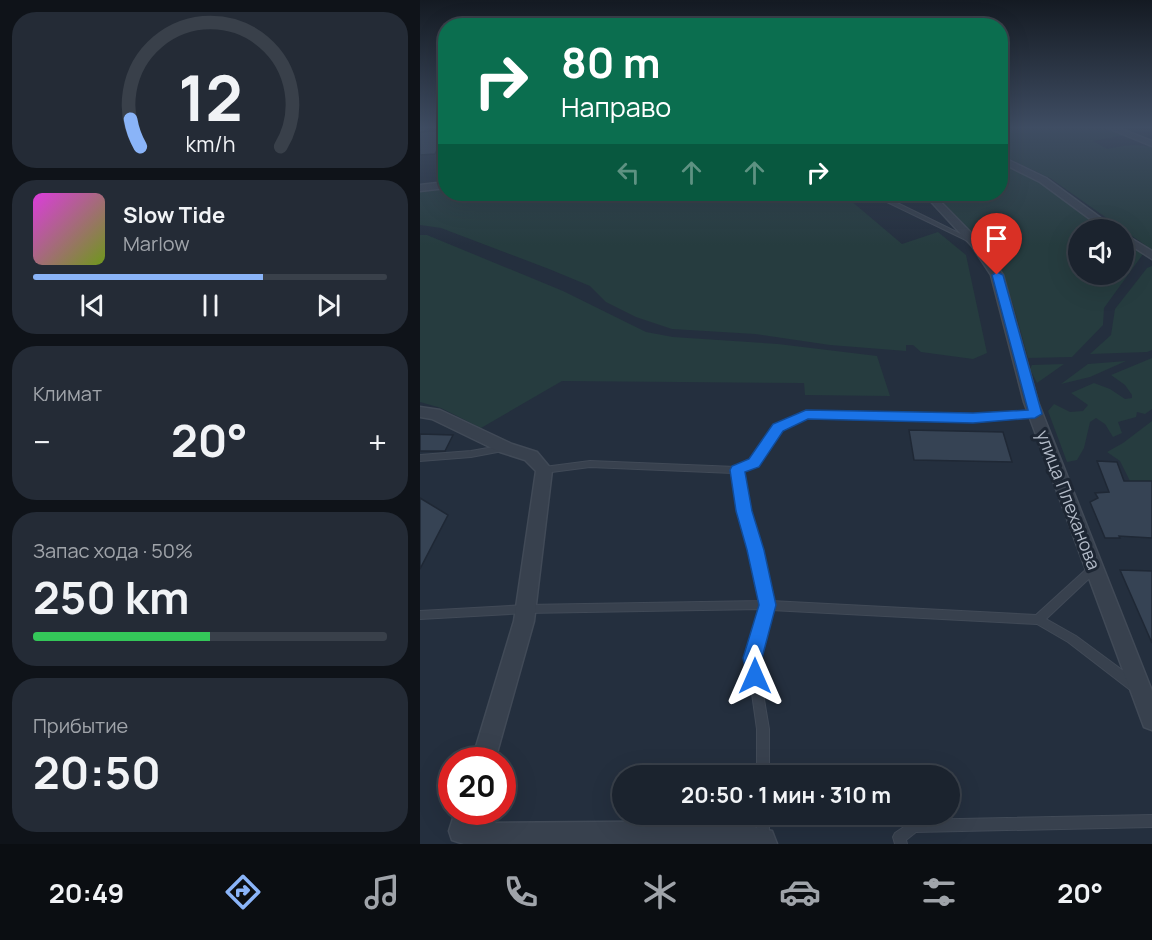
<!DOCTYPE html>
<html lang="ru">
<head>
<meta charset="utf-8">
<style>
  body { margin:0; font-family:Manrope,sans-serif; background:#242b36; color:#f1f3f6; height:100vh; display:flex; flex-direction:column; font-size:22px; white-space:nowrap }
  * { box-sizing:border-box; margin:0 }
  p { font-size:20px; color:#a0a4aa }
  .icon { flex:none; width:33px; height:33px; fill:none; stroke:currentColor; stroke-width:2; stroke-linecap:round; stroke-linejoin:round }
  .map { position:relative; flex:1; overflow:hidden }
  .drawer { display:flex; flex-direction:column; gap:12px; padding:12px; background:#0f1319; width:420px }
  .drawer>* { flex:none }
  .hud { position:absolute; left:18px; top:18px; width:570px; height:183px; border-radius:24px; box-shadow:0 6px 24px #0002,0 0 0 2px #39404a; background:#0b6e4f; color:#fff; overflow:hidden }
  .tools { position:absolute; left:648px; top:219px; display:grid; gap:12px }
  .tools a { display:grid; place-items:center; width:66px; height:66px; border-radius:50%; background:#1b232e; box-shadow:0 6px 24px #0002,0 0 0 2px #39404a; font-size:30px }
  .speed { position:absolute; left:18px; top:747px; display:flex; gap:12px; font-size:30px; font-weight:700; text-align:center }
  .speed>* { display:grid; place-content:center; width:78px; height:78px; border-radius:50%; background:#1b232e; box-shadow:0 6px 24px #0002,0 0 0 2px #39404a; line-height:1 }
  .speed .limit { border:9px solid #d22; background:#fff; color:#111 }
  .pin { position:absolute; display:grid; place-items:center; width:51px; height:51px; color:#fff; margin:-62px -26px; border-radius:50% 50% 50% 0; rotate:-45deg; box-shadow:0 0 6px #0007 }
  .pin .icon { rotate:45deg }
  .me { position:absolute; width:66px; margin:-33px; rotate:0deg; stroke-linejoin:round; filter:drop-shadow(0 0 4px #0008) }
  .turn { display:flex; align-items:center; gap:21px; height:126px; padding:0 24px; font-size:27px }
  .turn .icon { width:78px; height:78px; stroke-width:2.5 }
  .turn b { display:block; font-size:42px; line-height:51px }
  .lanes { display:flex; align-items:center; height:57px; padding:0 24px; background:#0003; justify-content:center; gap:30px; direction:ltr }
  .lanes .off { opacity:.35 }
  .big { font-size:45px; font-weight:700; line-height:1.1 }
  .drawer .tile { flex:1; display:flex; flex-direction:column; justify-content:center; gap:9px; min-width:0; padding:0 21px; border-radius:24px; background:#242b36 }
  .drawer .dial { align-items:center; gap:0 }
  .dial svg { height:156px; overflow:visible; fill:none; stroke:#39404a; stroke-width:7; stroke-linecap:round; text-anchor:middle }
  .dial text { fill:#f1f3f6; stroke:none }
  .song { display:flex; align-items:center; gap:18px }
  .cover { width:72px; height:72px; border-radius:9px; background:linear-gradient(135deg,hsl(300 70% 55%),hsl(80 70% 35%)) }
  .played { height:6px; border-radius:3px; background:linear-gradient(90deg,#8ab4f8 65%,#39404a 65%) }
  .keys { display:flex; justify-content:space-around; direction:ltr }
  .heat { display:flex; justify-content:space-between; align-items:center; font-size:33px; direction:ltr }
  .charge { height:9px; border-radius:4px; background:linear-gradient(90deg,#34c759 50%,#39404a 0) }
  .trip { position:absolute; left:192px; top:765px; width:348px; height:60px; border-radius:30px; background:#1b232e; box-shadow:0 6px 24px #0002,0 0 0 2px #39404a; font-weight:700; line-height:60px; text-align:center }
  .tabs { display:flex; height:96px; justify-content:space-around; align-items:center; background:#0b0e12; color:#a0a4aa }
  .tabs .icon { width:42px; height:42px }
  .tabs .on { color:#8ab4f8 }
  .tabs b { font-size:27px; color:#f1f3f6 }
  main { display:flex; flex:1; min-height:0 }
  .map>svg:first-child { display:block }
  .green { fill:#263c3f }
  .building { fill:#364354; stroke:#1f2835; stroke-width:1.5 }
  .lines { fill:none; stroke-linecap:round; stroke-linejoin:round }
  .service-casing { stroke:#414a57; stroke-width:2 }
  .minor-casing { stroke:#414a57; stroke-width:3 }
  .service { fill:#38414e; fill-rule:evenodd }
  .minor { fill:#38414e; fill-rule:evenodd }
  .route { fill:#1a73e8; stroke:#114b97; stroke-width:1.5 }
  .labels { text-anchor:middle; stroke-width:6; stroke-linejoin:round; paint-order:stroke }
  .street-label { font-size:18px; fill:#b4bcc9; stroke:#1d2633 }
</style>
</head>
<body>
<main>
<section class="drawer">
<div class="tile dial"><svg viewBox="0 0 100 80">
<path d="M14 69A42 42 0 1 1 86 69"/>
<path d="M14 69A42 42 0 0 1 9 55" stroke="#8ab4f8"/>
<text x="50" y="56" font-size="32" font-weight="700">12</text>
<text x="50" y="72" font-size="11">km/h</text>
</svg></div>
<div class="tile">
<div class="song"><i class="cover"></i><div><b>Slow Tide</b><p>Marlow</p></div></div>
<div class="played"></div>
<div class="keys"><svg class="icon" aria-label="previous" viewBox="0 0 24 24"><path d="M18 5L8 12l10 7zM5 5v14"/></svg><svg class="icon" aria-label="pause" viewBox="0 0 24 24"><path d="M8 5v14M16 5v14"/></svg><svg class="icon" aria-label="next" viewBox="0 0 24 24"><path d="M6 5l10 7-10 7zM19 5v14"/></svg></div>
</div>
<div class="tile"><p>Климат</p>
<div class="heat"><a>−</a><b class="big">20°</b><a>+</a></div>
</div>
<div class="tile"><p>Запас хода · 50%</p><b class="big">250 km</b><div class="charge"></div></div>
<div class="tile"><p>Прибытие</p><b class="big">20:50</b></div>
</section>
<div class="map">
<svg width="732" height="844" viewBox="0 0 732 844">
  <rect width="100%" height="100%" fill="#242f3e"/>
  <!-- green -->
  <path class="green" d="M581 127H685L706 135 673 141 687 149C703 145 716 144 732 147V250L630 178 581 155Z
    M581 163 629 187 684 229 658 230V274H704V242L723 254 684 308 683 325 652 357 608 358C602 337 597 316 590 295 576 254 543 223 512 194H580Z
    M25 186 26 194H423L482 244 518 232 546 255 567 353 553 359 501 352 493 345H486V351L410 345 335 334 252 329 216 317 186 302 170 286 129 269 21 228 0 225V190Z
    M0 235H7L143 291 226 332 253 337 358 344 457 356 470 396 385 395 384 383 142 381 61 428 21 408 0 402Z
    M732 266V350L727 352 670 354 691 335 695 309 727 268Z
    M732 358V409L725 414 717 412 716 417 698 422 702 433 693 437 685 424 676 418 670 422 664 448 657 460 647 462 628 411 634 404 650 412 663 411 668 405 651 393 674 383 690 389 705 399 712 398V395L705 385 691 375Z
    M706 361 670 377 641 384 668 364Z
    M644 364 617 383 610 369 612 365Z
    M732 421V481H710L700 461 687 452 703 443Z"/>
  <!-- building -->
  <path class="building" d="M26 130 15 154 0 155V132Z
    M489 430 583 432 592 462 494 460Z
    M0 434 33 435 25 451H0Z
    M677 461 697 462 704 481H732V538L699 536 700 538H685L670 502 678 498 675 493 689 492Z
    M0 498 28 515 0 569Z
    M700 570 732 571V643Z"/>
  <g class="lines">
    <!-- service casing -->
    <g class="service-casing">
      <path id="service" d="M463 198H467L555 241 550 242 463 200Z
        M383 412 553 415 615 412 619 414 615 416 553 421 387 417 361 430 337 465 321 472 328 511 341 550 351 601 616 615 671 565 674 564 677 565 679 568 677 571 626 619 656 636 717 681 718 685 717 689 713 690 709 689 648 642 617 624 351 610 337 658 349 729V776H337V729L327 658 341 609 106 613 0 619V611L106 605 341 601 331 550 320 511 313 473 170 467 124 473 121 472 120 470 121 468 124 467 170 461 316 467 331 461 355 426Z
        M85 445 88 446 89 448 88 450 51 457 0 461V455L51 451Z
        M337 814H349V837L347 841 343 843 339 841 337 837Z
        M732 815V827L496 832 486 840 487 844H475L473 837 475 833 494 820Z"/>
    </g>
    <!-- minor casing -->
    <g class="minor-casing">
      <path id="minor" d="M0 127H7L0 130Z
        M686 127H696L732 141V146Z
        M580 156 626 178 697 230H685L620 182 580 162Z
        M26 182V188L0 191V185Z
        M504 194H513L560 242 583 275 618 402 732 691V730L724 727 721 719 604 402 571 275 552 246Z
        M704 234 732 251V259L704 241Z
        M0 407 20 410 92 444 117 452 132 470 114 621 75 760H52L94 621 116 471 105 460 80 452 12 419 0 417Z
        M35 812H59L56 821 67 823 309 821 352 831 357 844H44L32 840 29 831Z"/>
    </g>
    <!-- service -->
    <use href="#service" class="service"/>
    <!-- minor -->
    <use href="#minor" class="minor"/>
  </g>
  <!-- sky -->
  <linearGradient id="sky" x2="0" y2="1"><stop stop-color="#141a22"/><stop offset="0.52" stop-color="#3f4d63"/><stop offset="1" stop-color="#3f4d63" stop-opacity="0"/></linearGradient>
  <rect width="732" height="245" fill="url(#sky)"/>
  <!-- route -->
  <path class="route" d="M577 272 583 275 622 414 615 418 553 423 388 419 363 431 339 467 325 472 332 511 344 550 356 605 342 658 345 676 342 682 335 685 328 682 323 658 339 605 327 550 316 511 310 470 312 466 329 459 353 424 386 410 553 413 608 410 572 275Z"/>
  <g class="labels">
    <!-- street labels -->
    <g class="street-label">
      <text transform="translate(648 500) rotate(69)" y="6">улица Плеханова</text>
    </g>
  </g>
</svg>
<div class="tools">
<a><svg class="icon" aria-label="sound" viewBox="0 0 24 24"><path d="M4 9h4l5-4v14l-5-4H4zM17 9q2 3 0 6"/></svg></a>
</div>
<div class="speed"><div class="limit">20</div></div>
<div class="pin" style="left:577px;top:275px;background:#d93025"><svg class="icon" aria-label="arrive" viewBox="0 0 24 24"><path d="M6 21V4h12l-3 4 3 4H6"/></svg></div>
<svg class="me" style="left:335px;top:676px" viewBox="-20 -20 40 40"><path d="M0-17L14 15 0 8-14 15z" fill="#1a73e8" stroke="#fff" stroke-width="4"/></svg>
<div class="trip">20:50 · 1 мин · 310 m</div>
<div class="hud">
<div class="turn"><svg class="icon" aria-label="right" viewBox="0 0 24 24"><path d="M7 20v-9h11M14 6l5 5-5 5"/></svg><div><b>80 m</b>Направо</div></div>
<div class="lanes"><svg class="icon off" aria-label="left" viewBox="0 0 24 24"><path d="M17 20v-9H6M10 6l-5 5 5 5"/></svg><svg class="icon off" aria-label="ahead" viewBox="0 0 24 24"><path d="M12 20V5M6 11l6-6 6 6"/></svg><svg class="icon off" aria-label="ahead" viewBox="0 0 24 24"><path d="M12 20V5M6 11l6-6 6 6"/></svg><svg class="icon" aria-label="right" viewBox="0 0 24 24"><path d="M7 20v-9h11M14 6l5 5-5 5"/></svg></div>
</div>
</div>
</main>
<nav class="tabs">
<b>20:49</b>
<svg class="icon on" aria-label="directions" viewBox="0 0 24 24"><path d="M12 3l9 9-9 9-9-9zM9 14v-3h6M13 9l2 2-2 2"/></svg>
<svg class="icon" aria-label="music" viewBox="0 0 24 24"><path d="M9 18V5l10-2v13"/><circle cx="6" cy="18" r="3"/><circle cx="16" cy="16" r="3"/></svg>
<svg class="icon" aria-label="phone" viewBox="0 0 24 24"><path d="M5 4h4l2 5-3 2q2 4 5 5l2-3 5 2v4C11 20 4 13 5 4z"/></svg>
<svg class="icon" aria-label="climate" viewBox="0 0 24 24"><path d="M12 3v18M4 7l16 10M4 17L20 7"/></svg>
<svg class="icon" aria-label="car" viewBox="0 0 24 24"><path d="M5 17H2v-5l4-1 3-4h7l3 4 3 1v5h-3M9 17h6M6 11h13"/><circle cx="7" cy="17" r="2"/><circle cx="17" cy="17" r="2"/></svg>
<svg class="icon" aria-label="filters" viewBox="0 0 24 24"><path d="M4 7h16M4 17h16"/><circle cx="9" cy="7" r="2"/><circle cx="15" cy="17" r="2"/></svg>
<b>20°</b>
</nav>
</body>
</html>
